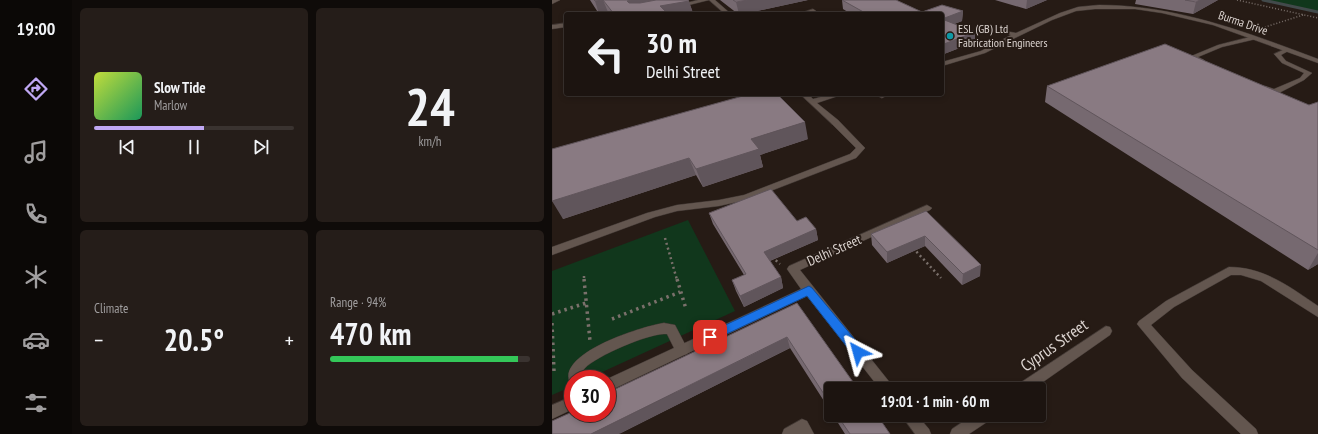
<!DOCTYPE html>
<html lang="en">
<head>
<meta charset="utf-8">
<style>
  body { margin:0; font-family:"PT Sans Narrow",sans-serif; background:#251d19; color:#f1f3f6; height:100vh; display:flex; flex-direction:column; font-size:15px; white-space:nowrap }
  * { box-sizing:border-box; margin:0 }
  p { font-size:13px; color:#a09e9f }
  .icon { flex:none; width:22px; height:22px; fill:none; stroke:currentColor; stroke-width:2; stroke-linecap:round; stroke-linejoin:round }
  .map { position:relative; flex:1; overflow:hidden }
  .drawer { display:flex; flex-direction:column; gap:8px; padding:8px; background:#0f0b09; width:480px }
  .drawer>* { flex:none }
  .banner { position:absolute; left:12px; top:12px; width:380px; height:84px; border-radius:4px; box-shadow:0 2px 6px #0003,0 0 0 1px #3a3330; background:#1c1410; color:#f1f3f6; overflow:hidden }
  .speed { position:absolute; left:12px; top:370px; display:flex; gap:8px; font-size:20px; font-weight:700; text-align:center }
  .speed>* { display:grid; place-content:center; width:52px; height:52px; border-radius:50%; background:#1c1410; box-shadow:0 2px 6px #0003,0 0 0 1px #3a3330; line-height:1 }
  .speed .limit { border:6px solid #d22; background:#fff; color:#111 }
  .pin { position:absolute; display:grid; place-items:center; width:34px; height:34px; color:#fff; margin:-17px; border-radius:8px; box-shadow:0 2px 6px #0006 }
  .me { position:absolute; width:44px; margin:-22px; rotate:321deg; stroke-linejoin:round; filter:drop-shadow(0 0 3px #0008) }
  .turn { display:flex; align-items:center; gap:14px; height:84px; padding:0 16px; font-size:18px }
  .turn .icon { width:52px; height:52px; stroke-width:2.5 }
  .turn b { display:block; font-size:28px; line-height:34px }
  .big { font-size:30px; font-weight:600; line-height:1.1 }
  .drawer .tile { flex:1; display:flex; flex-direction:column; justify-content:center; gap:6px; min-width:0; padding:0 14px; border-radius:6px; background:#251d19 }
  .drawer .dial { align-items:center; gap:0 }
  .dial b { font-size:52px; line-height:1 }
  .song { display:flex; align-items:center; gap:12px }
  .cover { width:48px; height:48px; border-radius:6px; background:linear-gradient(135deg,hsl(70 70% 55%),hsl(150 70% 35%)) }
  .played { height:4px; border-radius:2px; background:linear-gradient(90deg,#c0a8f4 55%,#3a3330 55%) }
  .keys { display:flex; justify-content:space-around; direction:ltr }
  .heat { display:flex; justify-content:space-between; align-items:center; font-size:22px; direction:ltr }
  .charge { height:6px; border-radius:3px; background:linear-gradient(90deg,#34c759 94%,#3a3330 0) }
  .drawer .tiles { flex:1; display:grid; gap:8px; grid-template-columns:repeat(2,1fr) }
  .trip { position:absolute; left:272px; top:382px; width:222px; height:40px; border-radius:4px; background:#1c1410; box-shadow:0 2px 6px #0003,0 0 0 1px #3a3330; font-weight:600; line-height:40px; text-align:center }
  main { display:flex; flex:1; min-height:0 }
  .tab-bar { display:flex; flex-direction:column; width:72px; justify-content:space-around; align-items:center; background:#0b0806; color:#a09e9f }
  .tab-bar .icon { width:28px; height:28px }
  .tab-bar .current { color:#c0a8f4 }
  .tab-bar b { font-size:18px; color:#f1f3f6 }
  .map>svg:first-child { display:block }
  .green { fill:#11371c }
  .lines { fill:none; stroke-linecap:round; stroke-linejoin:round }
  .stream { stroke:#424a4b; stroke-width:3 }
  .lane-casing { stroke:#403733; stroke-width:1 }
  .street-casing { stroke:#403733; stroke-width:1 }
  .path-far2 { stroke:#7a706b; stroke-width:1.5; stroke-dasharray:1 2; stroke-linecap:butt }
  .path-far1 { stroke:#7a706b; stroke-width:2.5; stroke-dasharray:2 3; stroke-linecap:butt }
  .path { stroke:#7a706b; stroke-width:3.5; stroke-dasharray:2.5 4; stroke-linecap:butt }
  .lane { fill:#63564f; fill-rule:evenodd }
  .street { fill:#63564f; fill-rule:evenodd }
  .wall { fill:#766970 }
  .shaded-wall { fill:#60555b }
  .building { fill:#897a82; stroke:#60555b }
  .route { fill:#1a73e8; stroke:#114b97 }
  .culture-dot { fill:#0f9aa8; stroke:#261b15; stroke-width:1.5 }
  .labels { text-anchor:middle; stroke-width:4; stroke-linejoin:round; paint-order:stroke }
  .far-street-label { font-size:12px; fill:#dcd4d0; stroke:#261b15 }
  .far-poi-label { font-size:12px; fill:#dcd4d0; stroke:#261b15; text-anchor:start }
  .street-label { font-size:14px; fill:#dcd4d0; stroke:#261b15 }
  .near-street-label { font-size:17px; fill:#dcd4d0; stroke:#261b15 }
</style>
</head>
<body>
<main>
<nav class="tab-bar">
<b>19:00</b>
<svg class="icon current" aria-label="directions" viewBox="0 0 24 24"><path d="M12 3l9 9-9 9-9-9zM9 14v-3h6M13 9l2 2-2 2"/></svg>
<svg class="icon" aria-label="music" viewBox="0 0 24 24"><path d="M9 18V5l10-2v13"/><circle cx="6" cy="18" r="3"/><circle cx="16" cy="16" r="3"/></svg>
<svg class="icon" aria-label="phone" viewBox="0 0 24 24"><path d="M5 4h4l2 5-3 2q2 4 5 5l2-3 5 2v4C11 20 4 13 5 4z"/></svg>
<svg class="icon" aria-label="climate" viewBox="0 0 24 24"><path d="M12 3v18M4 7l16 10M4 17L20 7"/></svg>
<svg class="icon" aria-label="car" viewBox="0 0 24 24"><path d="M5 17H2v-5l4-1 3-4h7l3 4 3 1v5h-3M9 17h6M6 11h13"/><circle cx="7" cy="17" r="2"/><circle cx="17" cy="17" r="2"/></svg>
<svg class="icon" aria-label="filters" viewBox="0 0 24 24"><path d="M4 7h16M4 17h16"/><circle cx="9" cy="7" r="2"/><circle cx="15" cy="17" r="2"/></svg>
</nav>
<section class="drawer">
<div class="tiles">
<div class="tile">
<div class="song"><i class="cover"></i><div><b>Slow Tide</b><p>Marlow</p></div></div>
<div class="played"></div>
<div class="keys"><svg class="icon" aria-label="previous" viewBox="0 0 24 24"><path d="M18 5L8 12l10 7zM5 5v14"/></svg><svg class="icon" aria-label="pause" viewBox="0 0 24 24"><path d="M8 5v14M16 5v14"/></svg><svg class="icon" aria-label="next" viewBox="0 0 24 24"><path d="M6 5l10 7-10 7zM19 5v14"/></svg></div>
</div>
<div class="tile dial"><b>24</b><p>km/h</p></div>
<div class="tile"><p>Climate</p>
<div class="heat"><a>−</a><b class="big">20.5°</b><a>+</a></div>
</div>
<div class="tile"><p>Range · 94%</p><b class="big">470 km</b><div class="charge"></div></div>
</div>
</section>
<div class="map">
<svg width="766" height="434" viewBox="0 0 766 434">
  <rect width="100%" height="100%" fill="#261b15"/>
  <!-- green -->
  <path class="green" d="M716 0H766V11Z
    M136 220 183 311 35 379H21V386L0 395V271Z"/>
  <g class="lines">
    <!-- stream -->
    <path class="stream" d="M711 0 766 12"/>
    <!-- lane casing -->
    <g class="lane-casing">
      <path id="lane" d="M0 0H8L0 4Z
        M157 0H163L179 14H173Z
        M261 9 264 11 263 12 246 14Z
        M702 36 705 38 704 39 670 47 646 57 652 60V62H648L637 57 666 45Z
        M733 49 738 50 729 55 734 61 760 73 752 80 725 94H719L709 88 713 86 722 89 748 78 752 73 730 63 722 54Z
        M280 120H286L313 148 304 158 198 199 167 206 125 211 103 217 0 255V247L95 213 125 205 167 200 192 195 298 154 304 148 280 124Z
        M677 267C712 267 738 287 766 306V317L709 281 689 275H679L622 307 599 325 640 370 704 429 706 434H689L630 378 585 324 587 321 614 301Z
        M112 323 123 325 136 350 135 354 130 355 125 354 115 334C99 332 44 356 33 368 30 371 30 375 30 379H21V384L18 383C4 353 91 326 112 323Z
        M250 419 255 421 262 434H230L232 429Z"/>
    </g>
    <!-- street casing -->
    <g class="street-casing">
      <path id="street" d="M146 0H157L125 8 122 6Z
        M547 5C624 5 694 32 766 59V63L661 25 610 13 583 9H543L524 11 500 20 461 39 470 43V45L457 41 433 53 390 66V62L429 51 459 35 448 32V30L464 33 508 13 526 7Z
        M14 23V27L0 29V25Z
        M248 94H256L261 99 280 94H292L265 103 286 120V124H280Z
        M323 94H332L334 96 330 98Z
        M375 205 380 208 378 210 248 270 343 389H328L255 296 55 392V379L249 289 235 269 237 266Z
        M554 326 558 327 560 331 558 335 481 389H463L465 385Z
        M21 396V409L0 419V405Z
        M349 415H365L377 429 379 434H363Z
        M421 415H440L438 420 417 434H398L400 429Z"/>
    </g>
    <!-- path-far2 -->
    <path class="path-far2" d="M685 0 766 18
      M710 28 751 15"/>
    <!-- path-far1 -->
    <path class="path-far1" d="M113 238 125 280
      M361 248 389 278
      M220 257 228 264
      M32 276V280"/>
    <!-- path -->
    <path class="path" d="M32 279 38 341
      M125 279 134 309
      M0 314 34 303
      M60 319 128 292
      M0 323 2 371"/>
    <!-- lane -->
    <use href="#lane" class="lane"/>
    <!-- street -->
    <use href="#street" class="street"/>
  </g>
  <!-- wall -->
  <path class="wall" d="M38 0H136L141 13 135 14H57L56 12 47 14Z
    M168 0H256L191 14H186Z
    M290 0H344L370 12 390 5 411 11 410 21 402 24 423 32V42L392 54H390V14H299L291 9Z
    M443 0H495L474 9Z
    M584 0H666L641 14 583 4Z
    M495 86 757 105 766 102V264L756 270 493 102Z
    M256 139 208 155 211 167 151 187 144 175 11 219 0 149Z
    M374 211 428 276 410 285 373 246 335 263 320 245 319 234Z
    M157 213 245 221 264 229 266 240 218 261 229 277 231 288 192 307 184 291 180 280 192 275 161 224Z
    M245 303 279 389V412L238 348 67 434Z
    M281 415H325L338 434H293Z"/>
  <!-- shaded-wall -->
  <path class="shaded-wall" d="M51 0 56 12 47 14 43 1Z
    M80 0H129L137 1 141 13 135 14 80 13 75 1Z
    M196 0H256L191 14H187L184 2Z
    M475 0H495L474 9Z
    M648 0H666L641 14 644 2Z
    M411 11 410 21 390 29V19Z
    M423 32V42L392 54V44Z
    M253 122 256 139 208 155 211 167 151 187 144 169 199 139Z
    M137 158 144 175 11 219 0 201Z
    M264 229 266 240 215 262 212 252Z
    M373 236V246L335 263V252Z
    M766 253V264L756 270Z
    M429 265 428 276 410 285 411 274Z
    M229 277 231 288 192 307 188 296Z
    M235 337 238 348 67 434H39Z"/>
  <!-- building -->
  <path class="building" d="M42 0H51L43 1Z
    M51 0H80L75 1 77 3H88L104 0H136L137 1 108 6 116 14H78L77 12 69 14H62Z
    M181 0H196L184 2Z
    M290 0H344L370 12 390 5 411 11 390 19V14H315Z
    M633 0H648L644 2Z
    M390 19 423 32 392 44 390 43Z
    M613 44 757 105 766 102V250L495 86Z
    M198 94H225L253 122 199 139 207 149 144 169 137 158 0 201V149Z
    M219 189 245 221 254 217 264 229 212 252 229 277 188 296 180 280 194 274 157 213Z
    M374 211 429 265 411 274 373 236 335 252 319 234Z
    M245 303 306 389H279V405L235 337 39 434H0V421L20 412V410L21 409V413H55V393Z
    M285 415H325L338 434H298Z"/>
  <!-- route -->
  <path class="route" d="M257 286 260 288 310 348 312 352 310 356 306 357 302 356 255 296 162 340H154L152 337 154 334Z"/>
  <!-- markers -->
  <circle class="culture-dot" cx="398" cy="36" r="4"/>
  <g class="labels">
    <!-- far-street labels -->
    <g class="far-street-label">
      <text transform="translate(691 23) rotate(19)" y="4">Burma Drive</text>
    </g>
    <!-- far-poi labels -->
    <g class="far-poi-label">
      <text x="406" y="33">ESL (GB) Ltd<tspan x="406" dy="14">Fabrication Engineers</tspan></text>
    </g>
    <!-- street labels -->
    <g class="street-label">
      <text transform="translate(282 250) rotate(-24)" y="5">Delhi Street</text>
    </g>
    <!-- near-street labels -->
    <g class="near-street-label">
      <text transform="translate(502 345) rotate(-35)" y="6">Cyprus Street</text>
    </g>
  </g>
</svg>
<div class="speed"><div class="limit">30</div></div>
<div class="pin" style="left:158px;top:337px;background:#d93025"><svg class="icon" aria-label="arrive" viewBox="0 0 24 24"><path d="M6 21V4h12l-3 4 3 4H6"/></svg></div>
<svg class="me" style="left:306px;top:352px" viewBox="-20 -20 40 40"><path d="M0-17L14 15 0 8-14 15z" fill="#1a73e8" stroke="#fff" stroke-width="4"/></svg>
<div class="trip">19:01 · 1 min · 60 m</div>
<div class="banner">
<div class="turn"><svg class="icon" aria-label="left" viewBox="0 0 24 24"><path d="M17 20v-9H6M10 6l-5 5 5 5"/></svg><div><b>30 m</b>Delhi Street</div></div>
</div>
</div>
</main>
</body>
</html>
